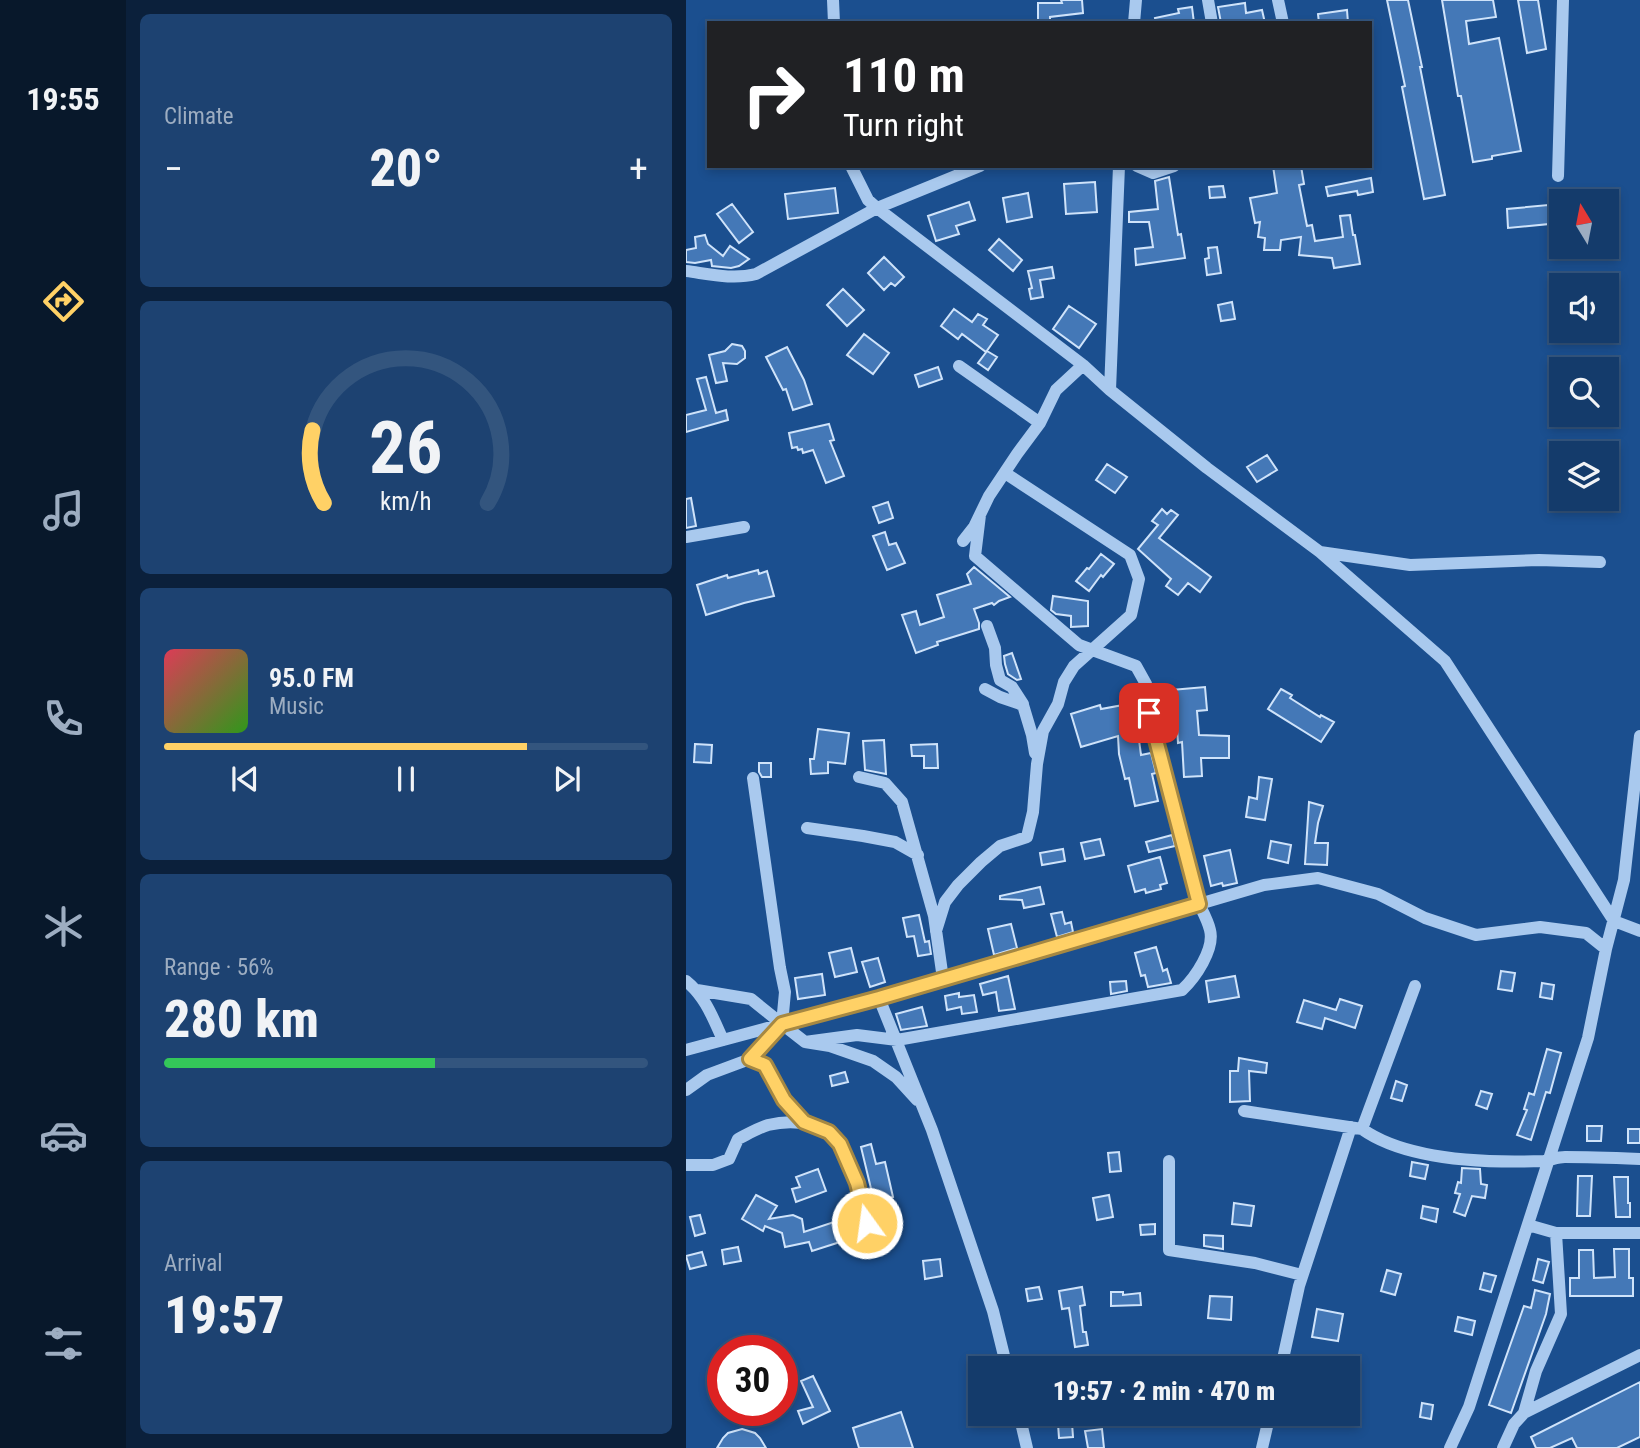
<!DOCTYPE html>
<html lang="en">
<head>
<meta charset="utf-8">
<style>
  body { margin:0; font-family:"Roboto Condensed",sans-serif; background:#1d4271; color:#f1f3f6; height:100vh; display:flex; flex-direction:column; font-size:26px; white-space:nowrap }
  * { box-sizing:border-box; margin:0 }
  p { font-size:23px; color:#9dadc1 }
  .icon { flex:none; width:38px; height:38px; fill:none; stroke:currentColor; stroke-width:2; stroke-linecap:round; stroke-linejoin:round }
  .map { position:relative; flex:1; overflow:hidden }
  .panel { display:flex; flex-direction:column; gap:14px; padding:14px; background:#0b203b; width:560px }
  .panel>* { flex:none }
  .hud { position:absolute; left:21px; top:21px; width:665px; height:147px; border-radius:0px; box-shadow:0 4px 10px #0003,0 0 0 2px #33557e; background:#202124; color:#fff; overflow:hidden }
  .needle { width:46px; rotate:350deg }
  .fabs { position:absolute; left:863px; top:189px; display:grid; gap:14px }
  .fabs a { display:grid; place-items:center; width:70px; height:70px; border-radius:0px; background:#143b6b; box-shadow:0 4px 10px #0003,0 0 0 2px #33557e; font-size:35px }
  .speed { position:absolute; left:21px; top:1335px; display:flex; gap:14px; font-size:35px; font-weight:700; text-align:center }
  .speed>* { display:grid; place-content:center; width:91px; height:91px; border-radius:50%; background:#143b6b; box-shadow:0 4px 10px #0003,0 0 0 2px #33557e; line-height:1 }
  .speed .limit { border:10px solid #d22; background:#fff; color:#111 }
  .pin { position:absolute; display:grid; place-items:center; width:60px; height:60px; color:#fff; margin:-30px; border-radius:14px; box-shadow:0 4px 10px #0006 }
  .me { position:absolute; width:77px; margin:-38px; rotate:346deg; stroke-linejoin:round; filter:drop-shadow(0 0 5px #0008) }
  .turn { display:flex; align-items:center; gap:24px; height:147px; padding:0 21px; font-size:32px }
  .turn .icon { width:91px; height:91px; stroke-width:2.5 }
  .turn b { display:block; font-size:49px; line-height:60px }
  .big { font-size:52px; font-weight:800; line-height:1.1 }
  .panel .tile { flex:1; display:flex; flex-direction:column; justify-content:center; gap:10px; min-width:0; padding:0 24px; border-radius:10px; background:#1d4271 }
  .panel .dial { align-items:center; gap:0 }
  .dial svg { height:182px; overflow:visible; fill:none; stroke:#33557e; stroke-width:7; stroke-linecap:round; text-anchor:middle }
  .dial text { fill:#f1f3f6; stroke:none }
  .song { display:flex; align-items:center; gap:21px }
  .cover { width:84px; height:84px; border-radius:10px; background:linear-gradient(135deg,hsl(350 70% 55%),hsl(110 70% 35%)) }
  .played { height:7px; border-radius:4px; background:linear-gradient(90deg,#ffd166 75%,#33557e 75%) }
  .keys { display:flex; justify-content:space-around; direction:ltr }
  .heat { display:flex; justify-content:space-between; align-items:center; font-size:38px; direction:ltr }
  .charge { height:10px; border-radius:5px; background:linear-gradient(90deg,#34c759 56%,#33557e 0) }
  .trip { position:absolute; left:282px; top:1356px; width:392px; height:70px; border-radius:0px; background:#143b6b; box-shadow:0 4px 10px #0003,0 0 0 2px #33557e; font-weight:800; line-height:70px; text-align:center }
  main { display:flex; flex:1; min-height:0 }
  .menu { display:flex; flex-direction:column; width:126px; justify-content:space-around; align-items:center; background:#08182b; color:#9dadc1 }
  .menu .icon { width:49px; height:49px }
  .menu .selected { color:#ffd166 }
  .menu b { font-size:32px; color:#f1f3f6 }
  .map>svg:first-child { display:block }
  .building { fill:#4478b7; stroke:#cfe3fa; stroke-width:2 }
  .lines { fill:none; stroke-linecap:round; stroke-linejoin:round }
  .minor { stroke:#a9c9ee; stroke-width:12 }
  .route-casing { stroke:#a68842; stroke-width:18 }
  .route { stroke:#ffd166; stroke-width:12 }
</style>
</head>
<body>
<main>
<nav class="menu">
<b>19:55</b>
<svg class="icon selected" aria-label="directions" viewBox="0 0 24 24"><path d="M12 3l9 9-9 9-9-9zM9 14v-3h6M13 9l2 2-2 2"/></svg>
<svg class="icon" aria-label="music" viewBox="0 0 24 24"><path d="M9 18V5l10-2v13"/><circle cx="6" cy="18" r="3"/><circle cx="16" cy="16" r="3"/></svg>
<svg class="icon" aria-label="phone" viewBox="0 0 24 24"><path d="M5 4h4l2 5-3 2q2 4 5 5l2-3 5 2v4C11 20 4 13 5 4z"/></svg>
<svg class="icon" aria-label="climate" viewBox="0 0 24 24"><path d="M12 3v18M4 7l16 10M4 17L20 7"/></svg>
<svg class="icon" aria-label="car" viewBox="0 0 24 24"><path d="M5 17H2v-5l4-1 3-4h7l3 4 3 1v5h-3M9 17h6M6 11h13"/><circle cx="7" cy="17" r="2"/><circle cx="17" cy="17" r="2"/></svg>
<svg class="icon" aria-label="filters" viewBox="0 0 24 24"><path d="M4 7h16M4 17h16"/><circle cx="9" cy="7" r="2"/><circle cx="15" cy="17" r="2"/></svg>
</nav>
<section class="panel">
<div class="tile"><p>Climate</p>
<div class="heat"><a>−</a><b class="big">20°</b><a>+</a></div>
</div>
<div class="tile dial"><svg viewBox="0 0 100 80">
<path d="M14 69A42 42 0 1 1 86 69"/>
<path d="M14 69A42 42 0 0 1 9 37" stroke="#ffd166"/>
<text x="50" y="56" font-size="32" font-weight="700">26</text>
<text x="50" y="72" font-size="11">km/h</text>
</svg></div>
<div class="tile">
<div class="song"><i class="cover"></i><div><b>95.0 FM</b><p>Music</p></div></div>
<div class="played"></div>
<div class="keys"><svg class="icon" aria-label="previous" viewBox="0 0 24 24"><path d="M18 5L8 12l10 7zM5 5v14"/></svg><svg class="icon" aria-label="pause" viewBox="0 0 24 24"><path d="M8 5v14M16 5v14"/></svg><svg class="icon" aria-label="next" viewBox="0 0 24 24"><path d="M6 5l10 7-10 7zM19 5v14"/></svg></div>
</div>
<div class="tile"><p>Range · 56%</p><b class="big">280 km</b><div class="charge"></div></div>
<div class="tile"><p>Arrival</p><b class="big">19:57</b></div>
</section>
<div class="map">
<svg width="954" height="1448" viewBox="0 0 954 1448">
  <rect width="100%" height="100%" fill="#1b4f8f"/>
  <!-- building -->
  <path class="building" d="M375 0H396L397 13 364 17V23H352V3H376Z
    M701 0H722L736 67H734L759 195 738 199 716 87 719 86Z
    M756 0H807L810 17 780 21 783 44 813 38 835 151 806 156V159L787 162 775 96H772Z
    M832 0H852L860 49 841 53Z
    M559 3 560 13 576 10 579 23H535L532 7Z
    M506 7 508 23H470L469 18 493 13 492 9Z
    M661 10 662 23H633L632 14Z
    M587 166H615L618 184 613 185 621 226 626 225 629 241 657 237 654 216 664 215 667 235H669L674 264 648 268 646 258 613 255 615 237 595 240 594 250H578L579 238 572 237 574 222 569 223 564 198 591 193Z
    M483 177 492 235 495 234 499 258 450 265 449 249 467 247 463 222H443V212L472 209 469 181Z
    M685 178 687 192 672 195 671 191 642 196 640 187Z
    M409 182 411 212 380 214 378 184Z
    M537 186 539 197 524 198 523 187Z
    M149 188 152 213 102 219 99 194Z
    M342 193 346 217 321 222 317 198Z
    M283 202 289 220 270 226 273 234 250 241 242 216Z
    M46 204 67 232 53 243 31 214Z
    M862 205 863 224 822 228 821 209Z
    M19 235 22 244 37 256 44 246 63 259 53 266 45 268 26 266 25 260 9 263 0 262V250L10 248 9 237Z
    M313 239 336 260 327 271 303 250Z
    M531 247 535 273 521 275 519 259 523 258 522 248Z
    M198 257 218 277 209 286 205 283 198 290 182 273Z
    M366 267 368 278 354 280 357 297 345 299 343 289 346 288 342 271Z
    M157 289 178 310 161 326 141 305Z
    M546 302 549 319 535 321 532 305Z
    M383 306 410 324 393 348 367 329Z
    M268 309 286 322 292 314 301 319 297 325 312 335 300 352 276 334 272 339 255 326Z
    M178 334 203 353 187 374 161 355Z
    M46 344 56 346 59 351V358L51 364 37 363 41 381 30 383 23 355 39 351Z
    M101 347 118 380 126 404 107 410 100 389 97 390 80 357Z
    M301 351 311 357 302 370 292 363Z
    M252 367 256 379 233 387 229 375Z
    M20 377 30 413 40 410 42 420 0 432V415L20 410 11 379Z
    M143 424 148 440 144 441 158 476 140 483 127 450 117 453 116 449 112 450 111 447 106 448 103 433Z
    M581 455 591 470 571 482 561 467Z
    M421 464 441 477 429 493 410 480Z
    M5 498 10 526 0 528V499Z
    M202 502 207 518 193 523 187 507Z
    M476 509 481 514 485 510 492 515 473 538 525 577 514 592 502 583 492 595 480 586 485 579 452 549 472 525 466 521Z
    M199 532 203 545 210 543 219 563 201 570 187 536Z
    M415 554 428 564 417 577 415 575 403 591 390 581 401 568 403 569Z
    M288 567 324 597 313 601 308 605 306 603 288 609 293 623V629L251 642 252 645 230 653 216 615 230 611 234 625 258 617 251 595 285 584 281 574Z
    M72 570 73 574 81 571 88 596 58 603 20 615 11 585 41 575 42 578Z
    M367 596 402 601V626L385 627V616L370 614 365 610Z
    M326 653 335 679 331 680 322 674 319 664 318 656Z
    M519 687 521 710 511 711 513 735 543 736V758H515L516 776 498 777 496 742 492 743 490 713 475 715 474 691Z
    M595 689 606 695 604 698 634 717 635 715 648 722 635 742 582 709Z
    M448 703 455 755 465 753 470 773 466 774 472 801 449 806 443 778 439 779 433 754 432 736 395 747 385 714 414 705 415 709Z
    M132 729 163 733 159 764 142 762V773L125 774 124 759H128Z
    M198 740 200 774 179 770 177 741Z
    M9 744 26 745 25 763 8 762Z
    M251 744 252 768H238V756H226L225 745Z
    M73 763H85V777H76L73 772Z
    M573 777 586 779 579 820 560 817 563 797 571 799Z
    M623 802 637 806 632 823 629 843H642L641 865 619 864Z
    M486 835 489 846 463 852 460 842Z
    M414 839 418 855 399 859 395 843Z
    M585 841 605 845 602 863 582 858Z
    M377 849 379 861 356 865 354 853Z
    M544 850 551 883 537 886 536 883 525 886 518 856Z
    M474 857 481 883 474 885 475 889 460 893 459 889 449 892 442 866Z
    M354 887 358 904 338 908 336 900 314 899V896Z
    M376 912 379 924 385 922 387 932 371 937 365 914Z
    M233 915 239 942 243 941 245 954 232 956 228 936 221 937 217 918Z
    M325 924 331 948 308 955 302 929Z
    M470 947 477 971 481 969 485 983 462 987 459 975 455 976 449 953Z
    M165 948 171 972 149 977 143 953Z
    M192 958 199 982 184 987 176 962Z
    M815 971 829 973 826 991 812 989Z
    M136 974 139 995 112 999 109 978Z
    M322 976 329 1009 313 1011 310 992 297 995 294 984Z
    M549 976 553 997 523 1002 520 981Z
    M440 981 441 991 425 994 424 982Z
    M856 983 868 985 866 999 854 997Z
    M273 993V997L288 995 291 1012 276 1014 275 1007 261 1010 259 996Z
    M654 999 676 1006 669 1028 639 1018 636 1029 611 1022 618 1000 650 1010Z
    M236 1007 241 1026 215 1030 210 1014Z
    M861 1049 875 1053 864 1093 860 1092 845 1140 831 1135 841 1110 838 1109 843 1093 848 1095Z
    M553 1058 581 1063 580 1073 563 1071 564 1101 544 1102V1071H552Z
    M159 1072 162 1082 146 1086 144 1076Z
    M710 1081 721 1085 716 1101 705 1098Z
    M795 1091 806 1094 801 1109 790 1105Z
    M901 1126H916L915 1141H901Z
    M942 1129H954V1143H942Z
    M185 1144 190 1164 199 1162 207 1197 188 1201 175 1147Z
    M433 1152 435 1171 424 1172 422 1153Z
    M726 1162 742 1165 739 1179 724 1176Z
    M776 1168 794 1169 795 1184 801 1185 799 1198 786 1196 779 1216 768 1212 774 1194 769 1193 772 1182 775 1183Z
    M132 1169 140 1191 110 1202 106 1189 114 1187 110 1177Z
    M892 1176H906L904 1216H891Z
    M928 1177H942V1203H944V1217H930Z
    M70 1195 91 1206 83 1219 107 1215 116 1219 118 1232 148 1222 154 1242 126 1251 123 1242 99 1247 96 1233 79 1226 77 1231 56 1219Z
    M423 1195 427 1217 411 1220 407 1198Z
    M548 1203 568 1206 565 1226 546 1224Z
    M737 1206 752 1209 750 1222 735 1218Z
    M14 1215 19 1233 9 1236 4 1217Z
    M469 1224V1234L455 1235 454 1225Z
    M518 1235 537 1236V1249L518 1246Z
    M183 1238 189 1253 180 1257 174 1242Z
    M52 1247 55 1261 38 1264 36 1250Z
    M928 1249H943V1278H947V1296H884V1278H893V1250H907L908 1278 929 1277Z
    M16 1252 20 1265 4 1269 0 1256Z
    M254 1259 256 1276 239 1279 237 1261Z
    M852 1259 863 1262 857 1283 847 1280Z
    M701 1270 715 1274 709 1295 695 1291Z
    M798 1273 810 1276 805 1292 794 1289Z
    M353 1287 356 1299 342 1301 340 1289Z
    M396 1287 399 1305 394 1306 397 1332H400L402 1345 389 1347 383 1308 376 1309 373 1291Z
    M849 1290 864 1294 860 1314 825 1413 803 1405 838 1306 845 1308Z
    M425 1292H437V1295L454 1293 455 1305 425 1306Z
    M524 1296 546 1297 545 1320 522 1318Z
    M631 1309 657 1314 652 1341 626 1337Z
    M772 1317 789 1321 786 1335 769 1331Z
    M127 1376 144 1411 117 1424 112 1411 127 1407 115 1381Z
    M954 1382V1437L931 1448H891L886 1438 864 1448H850L845 1437Z
    M736 1403 747 1405 745 1419 734 1417Z
    M215 1412 227 1448H173L167 1428Z
    M386 1423 387 1437 373 1438 372 1424Z
    M56 1429 69 1433 74 1438 80 1448H31L37 1438 42 1433Z
    M416 1429 418 1448H402L399 1431Z"/>
  <g class="lines">
    <!-- minor -->
    <path class="minor" d="M147 0 148 23
      M522 0 526 23
      M592 0 597 23
      M448 23 450 0
      M165 166 182 200 191 208 397 365 424 390 521 468 634 552 724 565 853 560 914 562
      M451 166 467 173 488 166
      M872 176 877 0
      M0 271C23 274 47 280 70 274L191 208 294 166
      M273 366 354 423
      M424 390 433 166
      M0 537 58 527
      M277 541 288 527 303 496 331 454 354 423 370 390 397 365
      M634 552 759 661 928 921 954 931
      M301 626 309 648 310 665 314 680 326 687 337 704
      M299 689 314 697 337 705 346 735 349 753
      M173 777 199 783 216 802 248 916 257 979
      M67 778 94 968 99 992 96 1024
      M121 828 177 836 209 842 232 855
      M250 931 259 902 272 885 295 862 314 846 341 837 347 812 351 764 357 731 372 704 378 682 388 666 445 615 453 579 444 555 319 473
      M920 949 938 880 954 736
      M0 981C19 996 27 1018 37 1040
      M11 990 65 999 96 1024
      M193 998 246 1130 307 1311 321 1368
      M119 1042 171 1035 211 1040 496 990C509 978 529 949 524 930 522 921 517 912 513 904L463 713 460 684 450 666 393 645 289 556 294 515
      M0 1050 193 998 578 885 632 878 692 894 739 918 790 935 854 927 900 933 920 949 902 1038 783 1407 764 1448
      M64 1059 96 1024 119 1042 144 1046 187 1061 210 1077 231 1100
      M0 1090 21 1075 64 1059 79 1065 98 1100 118 1122
      M558 1111 676 1129C721 1161 804 1163 858 1161 865 1160 872 1157 879 1157 904 1157 929 1158 954 1159
      M676 1129 729 986
      M483 1161V1250L569 1263 616 1275
      M0 1165H27L43 1159 52 1139C62 1134 72 1128 82 1125 107 1119 141 1122 155 1146 168 1170 174 1197 181 1223
      M842 1225 870 1233H954
      M595 1368 613 1286 665 1127
      M838 1413 850 1371 875 1314 870 1233
      M333 1414 341 1448
      M576 1448 584 1414
      M817 1448 828 1424 838 1413 954 1355"/>
  </g>
  <g class="lines">
    <!-- route casing -->
    <g class="route-casing">
      <path id="route" d="M181 1223 171 1183 154 1144 143 1132 118 1122 98 1100 79 1065 64 1059 96 1024 193 998 513 904 463 713"/>
    </g>
    <!-- route -->
    <use href="#route" class="route"/>
  </g>
</svg>
<div class="fabs">
<a><svg class="needle" viewBox="-14 -14 28 28"><path d="M0-13l5 13h-10z" fill="#e53935"/><path d="M0 13l5-13h-10z" fill="#9dadc1"/></svg></a>
<a><svg class="icon" aria-label="sound" viewBox="0 0 24 24"><path d="M4 9h4l5-4v14l-5-4H4zM17 9q2 3 0 6"/></svg></a>
<a><svg class="icon" aria-label="search" viewBox="0 0 24 24"><circle cx="10" cy="10" r="6"/><path d="M15 15l6 6"/></svg></a>
<a><svg class="icon" aria-label="layers" viewBox="0 0 24 24"><path d="M12 4l9 5-9 5-9-5zM3 14l9 5 9-5"/></svg></a>
</div>
<div class="speed"><div class="limit">30</div></div>
<div class="pin" style="left:463px;top:713px;background:#d93025"><svg class="icon" aria-label="arrive" viewBox="0 0 24 24"><path d="M6 21V4h12l-3 4 3 4H6"/></svg></div>
<svg class="me" style="left:181px;top:1223px" viewBox="-20 -20 40 40"><circle r="17" fill="#ffd166" stroke="#fff" stroke-width="3"/><path d="M0-11L8 9 0 5-8 9z" fill="#fff"/></svg>
<div class="trip">19:57 · 2 min · 470 m</div>
<div class="hud">
<div class="turn"><svg class="icon" aria-label="right" viewBox="0 0 24 24"><path d="M7 20v-9h11M14 6l5 5-5 5"/></svg><div><b>110 m</b>Turn right</div></div>
</div>
</div>
</main>
</body>
</html>
